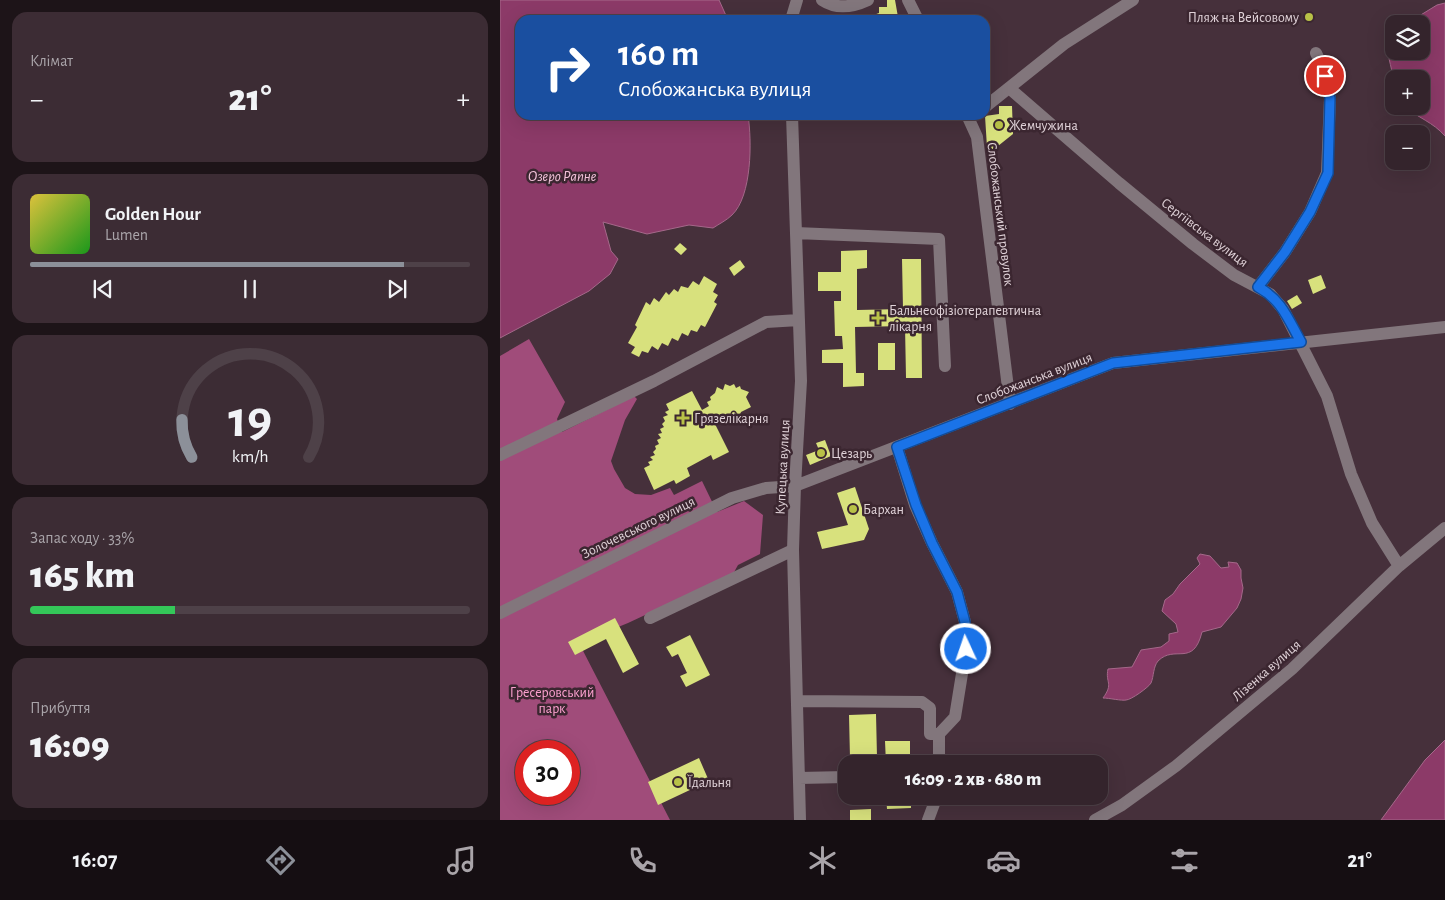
<!DOCTYPE html>
<html lang="uk">
<head>
<meta charset="utf-8">
<style>
  body { margin:0; font-family:"Alegreya Sans",sans-serif; background:#3c2c34; color:#f1f3f6; height:100vh; display:flex; flex-direction:column; font-size:19px; white-space:nowrap }
  * { box-sizing:border-box; margin:0 }
  p { font-size:16px; color:#a9a4a9 }
  .icon { flex:none; width:28px; height:28px; fill:none; stroke:currentColor; stroke-width:2; stroke-linecap:round; stroke-linejoin:round }
  .map { position:relative; flex:1; overflow:hidden }
  .sheet { display:flex; flex-direction:column; gap:12px; padding:12px; background:#1d1418; width:500px }
  .sheet>* { flex:none }
  .banner { position:absolute; left:15px; top:15px; width:475px; height:105px; border-radius:15px; box-shadow:0 5px 20px #0002,0 0 0 1px #4e4148; background:#1a4fa0; color:#fff; overflow:hidden }
  .fabs { position:absolute; left:885px; top:15px; display:grid; gap:10px }
  .fabs a { display:grid; place-items:center; width:45px; height:45px; border-radius:10px; background:#34242c; box-shadow:0 5px 20px #0002,0 0 0 1px #4e4148; font-size:25px }
  .speed { position:absolute; left:15px; top:740px; display:flex; gap:10px; font-size:25px; font-weight:700; text-align:center }
  .speed>* { display:grid; place-content:center; width:65px; height:65px; border-radius:50%; background:#34242c; box-shadow:0 5px 20px #0002,0 0 0 1px #4e4148; line-height:1 }
  .speed .limit { border:8px solid #d22; background:#fff; color:#111 }
  .pin { position:absolute; display:grid; place-items:center; width:42px; height:42px; color:#fff; margin:-21px; border:2px solid #fff; border-radius:50%; box-shadow:0 1px 5px #0007 }
  .me { position:absolute; width:55px; margin:-28px; rotate:357deg; stroke-linejoin:round; filter:drop-shadow(0 0 4px #0008) }
  .turn { display:flex; align-items:center; gap:18px; height:105px; padding:0 20px; font-size:22px }
  .turn .icon { width:65px; height:65px; stroke-width:2.5 }
  .turn b { display:block; font-size:35px; line-height:42px }
  .big { font-size:38px; font-weight:800; line-height:1.1 }
  .sheet .widget { flex:1; display:flex; flex-direction:column; justify-content:center; gap:8px; min-width:0; padding:0 18px; border-radius:15px; background:#3c2c34 }
  .sheet .dial { align-items:center; gap:0 }
  .dial svg { height:130px; overflow:visible; fill:none; stroke:#4e4148; stroke-width:7; stroke-linecap:round; text-anchor:middle }
  .dial text { fill:#f1f3f6; stroke:none }
  .song { display:flex; align-items:center; gap:15px }
  .cover { width:60px; height:60px; border-radius:8px; background:linear-gradient(135deg,hsl(50 70% 55%),hsl(120 70% 35%)) }
  .played { height:5px; border-radius:2px; background:linear-gradient(90deg,#8c9099 85%,#4e4148 85%) }
  .keys { display:flex; justify-content:space-around; direction:ltr }
  .heat { display:flex; justify-content:space-between; align-items:center; font-size:28px; direction:ltr }
  .charge { height:8px; border-radius:4px; background:linear-gradient(90deg,#34c759 33%,#4e4148 0) }
  .trip { position:absolute; left:338px; top:755px; width:270px; height:50px; border-radius:15px; background:#34242c; box-shadow:0 5px 20px #0002,0 0 0 1px #4e4148; font-weight:800; line-height:50px; text-align:center }
  .dock { display:flex; height:80px; justify-content:space-around; align-items:center; background:#150e12; color:#a9a4a9 }
  .dock .icon { width:35px; height:35px }
  .dock .active { color:#8c9099 }
  .dock b { font-size:22px; color:#f1f3f6 }
  main { display:flex; flex:1; min-height:0 }
  .map>svg:first-child { display:block }
  .forest { fill:#a04c7a; fill-rule:evenodd }
  .water { fill:#8c3a68; stroke:#a5688a }
  .building { fill:#d8e17d }
  .lines { fill:none; stroke-linecap:round; stroke-linejoin:round }
  .minor { stroke:#82767c; stroke-width:12 }
  .route-casing { stroke:#114b97; stroke-width:12 }
  .route { stroke:#1a73e8; stroke-width:9 }
  .poi-dot { fill:#b8c147; stroke:#3b2630; stroke-width:2 }
  .labels { text-anchor:middle; stroke-width:5; stroke-linejoin:round; paint-order:stroke }
  .poi-label { font-size:14px; fill:#e0d2d8; stroke:#3b2630; text-anchor:start }
  .street-label { font-size:14px; fill:#e0d2d8; stroke:#3b2630 }
  .park-label { font-size:14px; fill:#fca0cf; stroke:#3b2630 }
  .water-label { font-size:15px; font-style:italic; fill:#f3c3da; stroke:#3b2630 }
</style>
</head>
<body>
<main>
<section class="sheet">
<div class="widget"><p>Клімат</p>
<div class="heat"><a>−</a><b class="big">21°</b><a>+</a></div>
</div>
<div class="widget">
<div class="song"><i class="cover"></i><div><b>Golden Hour</b><p>Lumen</p></div></div>
<div class="played"></div>
<div class="keys"><svg class="icon" aria-label="previous" viewBox="0 0 24 24"><path d="M18 5L8 12l10 7zM5 5v14"/></svg><svg class="icon" aria-label="pause" viewBox="0 0 24 24"><path d="M8 5v14M16 5v14"/></svg><svg class="icon" aria-label="next" viewBox="0 0 24 24"><path d="M6 5l10 7-10 7zM19 5v14"/></svg></div>
</div>
<div class="widget dial"><svg viewBox="0 0 100 80">
<path d="M14 69A42 42 0 1 1 86 69"/>
<path d="M14 69A42 42 0 0 1 8 46" stroke="#8c9099"/>
<text x="50" y="56" font-size="32" font-weight="700">19</text>
<text x="50" y="72" font-size="11">km/h</text>
</svg></div>
<div class="widget"><p>Запас ходу · 33%</p><b class="big">165 km</b><div class="charge"></div></div>
<div class="widget"><p>Прибуття</p><b class="big">16:09</b></div>
</section>
<div class="map">
<svg width="945" height="820" viewBox="0 0 945 820">
  <rect width="100%" height="100%" fill="#46303b"/>
  <!-- forest -->
  <path class="forest" d="M29 339 65 402 57 419 62 432 134 396 137 399 125 420 111 461 114 469 125 488 135 494 151 495 170 488 174 495 202 481 217 512 244 501 263 515 260 554 238 565 233 574 128 623 79 643 170 820H0V356ZM26 751H69V794H26Z"/>
  <!-- water -->
  <path class="water" d="M0 0H219L228 20H20V115H248C252 141 252 196 232 215 227 220 219 224 213 228L189 225 147 234 103 222 111 251 118 259 110 274 89 291 0 338Z
    M945 3V136C933 122 918 118 904 106H921V79H894V83C892 66 885 51 887 34L894 31V51H921V24H906L937 5Z
    M700 554 710 556 721 568 729 567 728 562 737 563 741 570V578L743 588 741 599 737 608 721 627 702 632C693 668 675 644 658 661 653 667 654 676 651 683 649 687 631 700 626 700 622 701 609 698 603 698 614 683 605 683 608 669L632 667 641 650 661 647 669 641V634L678 632 676 624 662 611 665 600 673 594 680 584 700 564 697 558Z
    M945 740V820H881L925 760Z"/>
  <!-- building -->
  <path class="building" d="M387 0H395L398 17 383 20H372L371 16 379 13V7H387Z
    M499 106H512L513 134 493 150 487 147 485 116 499 114Z
    M180 243 187 249 181 255 174 249Z
    M367 250V268L357 269V310L403 309 402 259H421L422 378H406L405 326 355 327 356 373H364V386L343 387V363H322V350L343 349 342 336H335L334 301H341V291H318V272H341V251Z
    M240 260 245 267 234 276 229 268Z
    M821 275 826 288 813 294 808 280Z
    M204 276 217 284 213 292 218 295 214 302 217 304 205 327 201 325 197 332 191 330 188 336 182 333 178 341 172 338 168 346 162 343 158 350 152 346 148 353 142 351 139 357 131 353 135 347 128 343 137 327 135 325 146 302 150 305 154 298 159 302 166 292 169 295 174 289 178 292 181 286 188 288 193 281 199 285Z
    M797 295 802 303 792 309 787 301Z
    M378 343H395V370H378Z
    M225 384 230 386 234 384 236 388 240 386 241 389 249 392 246 397 251 407 241 412 239 417 234 414 231 420 226 418 215 424 229 452 213 460 211 455 187 468 190 476 176 484 174 480 154 490 144 468 150 465 148 462 153 460 150 457 155 455 153 452 156 449 155 446 159 444 157 440 161 438 158 434 162 433 160 429 164 427 162 424 165 421 163 417 168 415 165 412 169 410 166 404 192 391 202 410 209 406 207 402 211 400 210 397 215 393 217 387 223 390Z
    M325 440 331 456 310 465 306 455 319 450 316 443Z
    M355 487 369 529 364 540 322 549 317 532 348 525 337 493Z
    M115 618 139 664 123 673 106 639 75 655 68 642Z
    M190 635 210 675 186 687 180 676 187 673 178 654 172 657 166 647Z
    M376 714 377 757 350 758 349 715Z
    M385 741H410V764H386Z
    M199 758 209 781 158 805 148 782Z
    M386 796H411V808L387 809Z
    M371 809V820H350V810Z"/>
  <g class="lines">
    <!-- minor -->
    <path class="minor" d="M322 0C337 10 353 7 368 0
      M408 0 418 20
      M291 20 297 0
      M509 88 619 183 693 244 734 275 770 294 783 309 827 396 851 474 872 523 899 566
      M485 107 564 44 633 0
      M292 115 301 381 295 486 293 550 300 820
      M467 115 477 137 510 404
      M296 233 439 239 445 366
      M758 287 785 252 810 212 827 173 830 98 821 64 816 53
      M397 447 415 505 432 543 457 592 465 622 466 649 455 717 439 734V764
      M0 455 154 381 266 322 299 320
      M0 613 232 498 266 488 295 486 613 363 945 327
      M150 618 293 550
      M297 701 422 702 430 708V734H439
      M299 778 346 777
      M428 820 437 796
      M595 820 622 805 676 766 792 669 899 566 945 528"/>
  </g>
  <g class="lines">
    <!-- route casing -->
    <g class="route-casing">
      <path id="route" d="M466 649 465 622 457 592 432 543 416 505 397 447 613 363 801 342C788 319 782 300 758 287L785 252 810 212 828 173 830 98 825 76"/>
    </g>
    <!-- route -->
    <use href="#route" class="route"/>
  </g>
  <!-- markers -->
  <g class="poi-dot">
    <circle cx="809" cy="17" r="5"/>
    <circle cx="499" cy="125" r="5"/>
    <path d="M375.5 310.5h5v5h5v5h-5v5h-5v-5h-5v-5h5z"/>
    <path d="M180.5 410.5h5v5h5v5h-5v5h-5v-5h-5v-5h5z"/>
    <circle cx="321" cy="453" r="5"/>
    <circle cx="353" cy="509" r="5"/>
    <circle cx="178" cy="782" r="5"/>
  </g>
  <g class="labels">
    <!-- poi labels -->
    <g class="poi-label">
      <text x="799" y="22" text-anchor="end">Пляж на Вейсовому</text>
      <text x="509" y="130">Жемчужина</text>
      <text x="389" y="315">Бальнеофізіотерапевтична<tspan x="389" dy="16">лікарня</tspan></text>
      <text x="194" y="423">Грязелікарня</text>
      <text x="331" y="458">Цезарь</text>
      <text x="363" y="514">Бархан</text>
      <text x="188" y="787">Їдальня</text>
    </g>
    <!-- street labels -->
    <g class="street-label">
      <text transform="translate(501 214) rotate(83)" y="5">Слобожанський провулок</text>
      <text transform="translate(705 232) rotate(37)" y="5">Сергіївська вулиця</text>
      <text transform="translate(534 378) rotate(-21)" y="5">Слобожанська вулиця</text>
      <text transform="translate(282 467) rotate(-87)" y="5">Купецька вулиця</text>
      <text transform="translate(138 527) rotate(-26)" y="5">Золочевського вулиця</text>
      <text transform="translate(766 670) rotate(-41)" y="5">Лізенка вулиця</text>
    </g>
    <!-- park labels -->
    <g class="park-label">
      <text x="52" y="697">Гресеровський<tspan x="52" dy="16">парк</tspan></text>
    </g>
    <!-- water labels -->
    <g class="water-label">
      <text x="62" y="181">Озеро Рапне</text>
    </g>
  </g>
</svg>
<div class="fabs">
<a><svg class="icon" aria-label="layers" viewBox="0 0 24 24"><path d="M12 4l9 5-9 5-9-5zM3 14l9 5 9-5"/></svg></a>
<a>+</a>
<a>−</a>
</div>
<div class="speed"><div class="limit">30</div></div>
<div class="pin" style="left:825px;top:76px;background:#d93025"><svg class="icon" aria-label="arrive" viewBox="0 0 24 24"><path d="M6 21V4h12l-3 4 3 4H6"/></svg></div>
<svg class="me" style="left:466px;top:649px" viewBox="-20 -20 40 40"><circle r="17" fill="#1a73e8" stroke="#fff" stroke-width="3"/><path d="M0-11L8 9 0 5-8 9z" fill="#fff"/></svg>
<div class="trip">16:09 · 2 хв · 680 m</div>
<div class="banner">
<div class="turn"><svg class="icon" aria-label="right" viewBox="0 0 24 24"><path d="M7 20v-9h11M14 6l5 5-5 5"/></svg><div><b>160 m</b>Слобожанська вулиця</div></div>
</div>
</div>
</main>
<nav class="dock">
<b>16:07</b>
<svg class="icon active" aria-label="directions" viewBox="0 0 24 24"><path d="M12 3l9 9-9 9-9-9zM9 14v-3h6M13 9l2 2-2 2"/></svg>
<svg class="icon" aria-label="music" viewBox="0 0 24 24"><path d="M9 18V5l10-2v13"/><circle cx="6" cy="18" r="3"/><circle cx="16" cy="16" r="3"/></svg>
<svg class="icon" aria-label="phone" viewBox="0 0 24 24"><path d="M5 4h4l2 5-3 2q2 4 5 5l2-3 5 2v4C11 20 4 13 5 4z"/></svg>
<svg class="icon" aria-label="climate" viewBox="0 0 24 24"><path d="M12 3v18M4 7l16 10M4 17L20 7"/></svg>
<svg class="icon" aria-label="car" viewBox="0 0 24 24"><path d="M5 17H2v-5l4-1 3-4h7l3 4 3 1v5h-3M9 17h6M6 11h13"/><circle cx="7" cy="17" r="2"/><circle cx="17" cy="17" r="2"/></svg>
<svg class="icon" aria-label="filters" viewBox="0 0 24 24"><path d="M4 7h16M4 17h16"/><circle cx="9" cy="7" r="2"/><circle cx="15" cy="17" r="2"/></svg>
<b>21°</b>
</nav>
</body>
</html>
